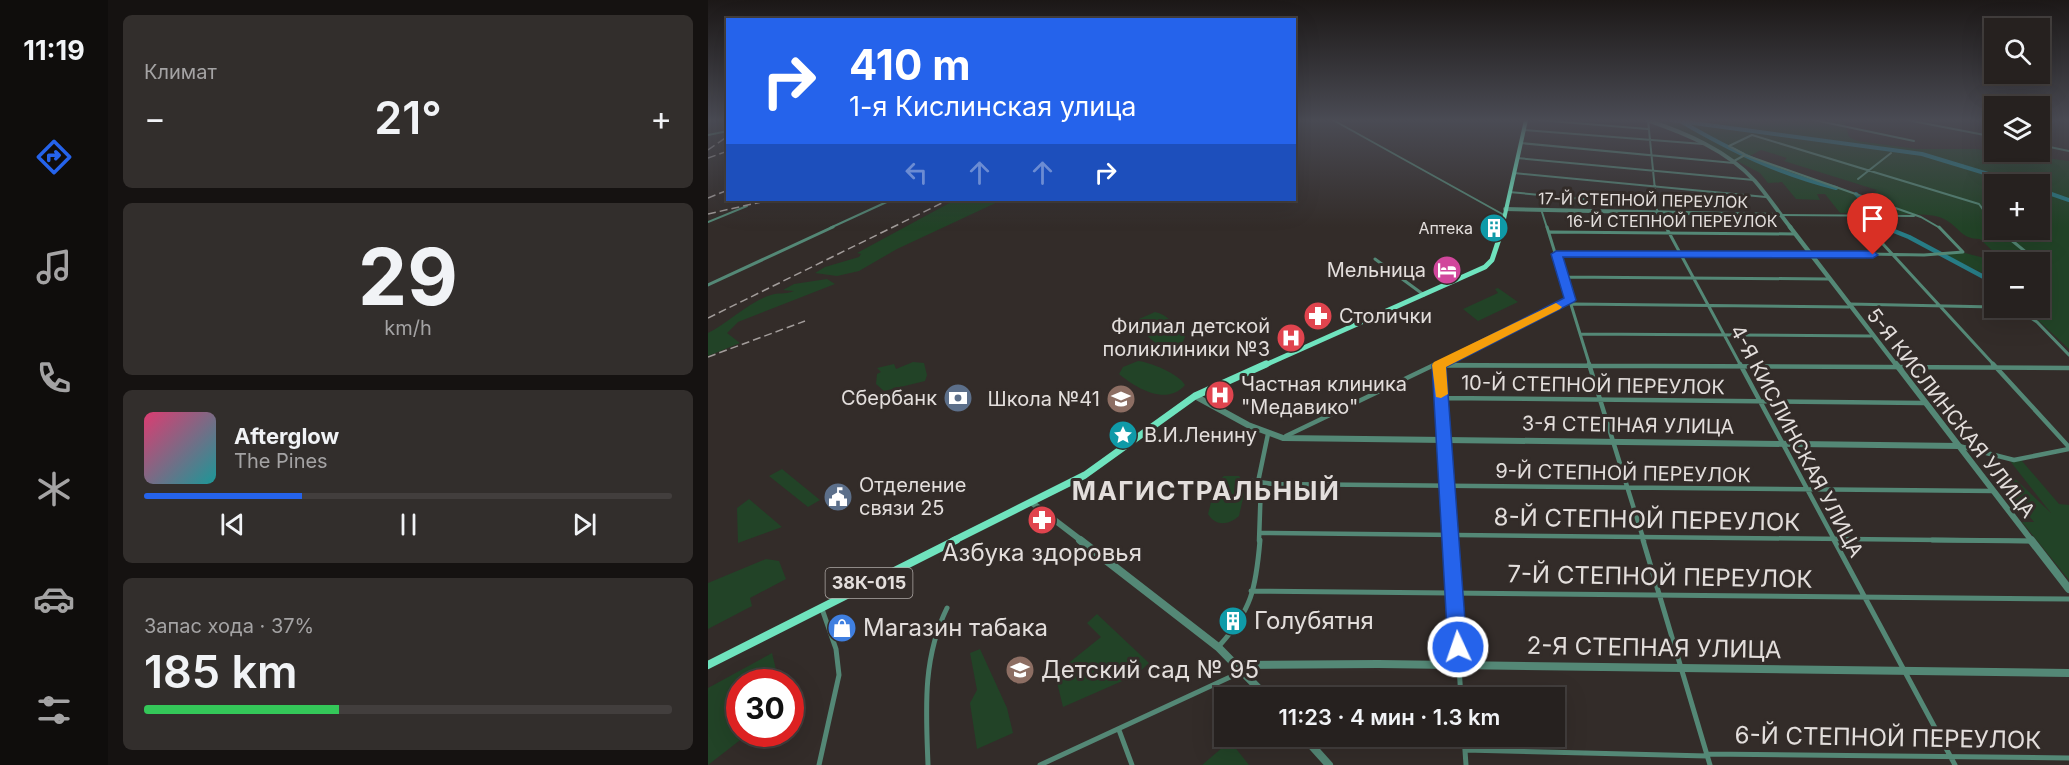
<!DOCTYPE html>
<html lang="ru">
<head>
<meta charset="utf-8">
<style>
  body { margin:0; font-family:Inter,sans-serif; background:#322e2c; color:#f1f3f6; height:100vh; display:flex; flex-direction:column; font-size:22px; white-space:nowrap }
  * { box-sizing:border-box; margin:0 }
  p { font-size:20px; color:#a4a3a4 }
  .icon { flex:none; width:33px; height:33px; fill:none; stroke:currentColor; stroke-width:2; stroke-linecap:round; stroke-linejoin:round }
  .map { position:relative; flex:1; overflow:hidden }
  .details { display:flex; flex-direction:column; gap:15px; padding:15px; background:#151211; width:600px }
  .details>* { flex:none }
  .hud { position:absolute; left:18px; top:18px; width:570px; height:183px; border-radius:0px; box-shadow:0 6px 24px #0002,0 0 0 2px #423e3d; background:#2563eb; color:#fff; overflow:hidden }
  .buttons { position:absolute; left:1276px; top:18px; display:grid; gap:12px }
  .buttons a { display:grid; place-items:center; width:66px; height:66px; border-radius:0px; background:#26211f; box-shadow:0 6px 24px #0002,0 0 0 2px #423e3d; font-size:30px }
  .speed { position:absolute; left:18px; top:669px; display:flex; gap:12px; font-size:30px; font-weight:700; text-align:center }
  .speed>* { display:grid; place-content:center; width:78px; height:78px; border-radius:50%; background:#26211f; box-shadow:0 6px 24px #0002,0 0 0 2px #423e3d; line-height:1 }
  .speed .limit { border:9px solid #d22; background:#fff; color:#111 }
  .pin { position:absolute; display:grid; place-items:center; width:51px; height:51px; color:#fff; margin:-62px -26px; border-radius:50% 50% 50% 0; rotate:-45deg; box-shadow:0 0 6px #0007 }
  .pin .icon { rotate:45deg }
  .me { position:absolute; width:66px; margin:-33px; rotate:357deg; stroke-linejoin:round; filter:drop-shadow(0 0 4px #0008) }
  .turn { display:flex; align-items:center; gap:21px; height:126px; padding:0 24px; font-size:27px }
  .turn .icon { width:78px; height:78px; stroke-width:2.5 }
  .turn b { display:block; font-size:42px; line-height:51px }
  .lanes { display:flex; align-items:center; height:57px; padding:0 24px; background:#0003; justify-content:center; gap:30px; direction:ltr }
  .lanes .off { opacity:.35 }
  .big { font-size:45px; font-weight:600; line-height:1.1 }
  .details .widget { flex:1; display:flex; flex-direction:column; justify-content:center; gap:9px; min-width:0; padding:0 21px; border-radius:9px; background:#322e2c }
  .details .dial { align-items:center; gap:0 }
  .dial b { font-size:78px; line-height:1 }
  .song { display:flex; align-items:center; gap:18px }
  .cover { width:72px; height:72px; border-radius:9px; background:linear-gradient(135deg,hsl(340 70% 55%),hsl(180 70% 35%)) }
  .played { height:6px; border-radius:3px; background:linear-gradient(90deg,#2563eb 30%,#423e3d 30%) }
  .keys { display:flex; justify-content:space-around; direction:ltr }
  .heat { display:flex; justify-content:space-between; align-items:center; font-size:33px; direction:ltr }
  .charge { height:9px; border-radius:4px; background:linear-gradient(90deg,#34c759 37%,#423e3d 0) }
  .trip { position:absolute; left:506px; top:687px; width:351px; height:60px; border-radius:0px; background:#26211f; box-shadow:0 6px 24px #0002,0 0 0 2px #423e3d; font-weight:600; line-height:60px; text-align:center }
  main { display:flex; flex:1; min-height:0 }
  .menu { display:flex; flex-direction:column; width:108px; justify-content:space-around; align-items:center; background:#0f0d0c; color:#a4a3a4 }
  .menu .icon { width:42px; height:42px }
  .menu .current { color:#2563eb }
  .menu b { font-size:27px; color:#f1f3f6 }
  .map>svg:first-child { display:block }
  .green { fill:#224327; fill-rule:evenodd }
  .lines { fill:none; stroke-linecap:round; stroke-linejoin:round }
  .canal-far1 { stroke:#277c86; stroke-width:4 }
  .canal { stroke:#277c86; stroke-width:4.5 }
  .minor-far3 { stroke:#548876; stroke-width:2 }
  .minor-far2 { stroke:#548876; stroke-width:3 }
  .minor-far1 { stroke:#548876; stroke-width:4.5 }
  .minor { stroke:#548876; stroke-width:5 }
  .tertiary-far3 { stroke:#548876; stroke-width:4 }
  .tertiary-far2 { stroke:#548876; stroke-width:4.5 }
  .tertiary-far1 { stroke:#548876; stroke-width:6 }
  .tertiary { stroke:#548876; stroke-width:8 }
  .primary-far3 { stroke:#6fe3be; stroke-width:4 }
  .primary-far2 { stroke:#6fe3be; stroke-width:5 }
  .primary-far1 { stroke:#6fe3be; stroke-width:7 }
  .primary { stroke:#6fe3be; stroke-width:8 }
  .rail { stroke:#a29c9a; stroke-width:1.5; stroke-dasharray:8 4; stroke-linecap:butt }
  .route { fill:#2563eb; stroke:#184099; stroke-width:1.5 }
  .slow { fill:#f59e0b }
  .labels { text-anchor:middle; stroke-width:6; stroke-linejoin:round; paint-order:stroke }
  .far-street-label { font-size:16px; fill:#e3dedc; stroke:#332c29 }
  .far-poi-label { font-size:16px; fill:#e3dedc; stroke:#332c29; text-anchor:end }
  .shield { fill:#332c29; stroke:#aea9a6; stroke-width:1.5 }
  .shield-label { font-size:18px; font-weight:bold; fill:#e3dedc }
  .poi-label { font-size:20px; fill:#e3dedc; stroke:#332c29; text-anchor:end }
  .street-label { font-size:20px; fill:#e3dedc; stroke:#332c29 }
  .near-street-label { font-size:24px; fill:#e3dedc; stroke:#332c29 }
  .near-poi-label { font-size:24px; fill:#e3dedc; stroke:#332c29; text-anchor:start }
  .district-label { font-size:26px; font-weight:bold; letter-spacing:1.5px; fill:#e3dedc; stroke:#332c29 }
</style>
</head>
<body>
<main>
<nav class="menu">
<b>11:19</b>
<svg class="icon current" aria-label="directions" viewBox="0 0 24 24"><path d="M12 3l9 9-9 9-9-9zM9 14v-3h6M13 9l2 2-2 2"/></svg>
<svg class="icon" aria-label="music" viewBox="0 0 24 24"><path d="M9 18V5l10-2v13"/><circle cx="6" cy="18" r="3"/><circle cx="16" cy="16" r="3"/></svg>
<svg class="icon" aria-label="phone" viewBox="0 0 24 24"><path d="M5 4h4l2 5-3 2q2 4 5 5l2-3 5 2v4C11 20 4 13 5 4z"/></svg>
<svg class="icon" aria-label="climate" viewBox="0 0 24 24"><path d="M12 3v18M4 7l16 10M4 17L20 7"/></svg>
<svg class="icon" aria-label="car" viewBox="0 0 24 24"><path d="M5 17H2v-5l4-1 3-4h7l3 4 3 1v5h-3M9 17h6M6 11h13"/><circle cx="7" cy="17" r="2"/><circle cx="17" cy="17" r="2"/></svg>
<svg class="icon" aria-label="filters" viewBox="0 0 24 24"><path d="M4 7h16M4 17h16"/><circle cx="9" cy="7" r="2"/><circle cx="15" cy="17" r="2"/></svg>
</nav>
<section class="details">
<div class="widget"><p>Климат</p>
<div class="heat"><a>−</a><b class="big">21°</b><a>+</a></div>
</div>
<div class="widget dial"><b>29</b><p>km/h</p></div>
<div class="widget">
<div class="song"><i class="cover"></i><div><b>Afterglow</b><p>The Pines</p></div></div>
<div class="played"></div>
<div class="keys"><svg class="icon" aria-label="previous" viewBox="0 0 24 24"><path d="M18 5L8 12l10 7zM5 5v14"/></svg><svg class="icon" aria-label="pause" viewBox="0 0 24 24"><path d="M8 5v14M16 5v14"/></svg><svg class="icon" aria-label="next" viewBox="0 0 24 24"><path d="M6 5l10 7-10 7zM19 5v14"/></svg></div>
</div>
<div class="widget"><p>Запас хода · 37%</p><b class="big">185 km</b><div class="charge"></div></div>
</section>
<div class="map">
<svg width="1361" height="765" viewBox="0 0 1361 765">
  <rect width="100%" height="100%" fill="#332c29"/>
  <!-- green -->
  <path class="green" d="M941 120H1136L1141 137 1149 141 1209 149H1268L1361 161V349L1317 308H1332V262H1296L1272 239C1252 239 1252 227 1236 219 1226 213 1196 214 1183 215L1180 212 1132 213 1117 194H1109L1112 200 1088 199 1074 182 1060 183 1052 173 972 131ZM1053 150 1079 158 1076 161 1169 190 1160 198 1040 157ZM1287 184H1332V230H1287Z
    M247 200H294L189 249 151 271 129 276 107 273 117 267 151 257 153 254 149 253Z
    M1233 253H1257L1292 262H1287V279Z
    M119 279 127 284 30 322 19 333 32 343 0 356V333C21 323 40 302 63 295 70 292 76 295 86 291L75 290 86 284Z
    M790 288 810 302 770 321 755 309 790 293 787 289Z
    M447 312C459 314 470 327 477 337 466 365 442 339 431 327V319Z
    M430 361C442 362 471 374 477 385 459 406 429 389 411 374L415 367Z
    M205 362 216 363 219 375 217 381 176 391 168 384 169 374 173 372 169 368 186 364 188 369Z
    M1302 461H1314L1351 504 1361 505V580L1314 522H1326L1288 475 1302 474 1343 513Z
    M74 469 112 500 100 507 61 476Z
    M516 476H531L538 485 531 516C521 525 508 527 500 514L508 483Z
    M41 499 74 527 30 543 29 508Z
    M58 559 71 561 78 579 42 598 44 606 0 629V583Z
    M389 614 441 663 428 675 355 707 347 674 393 637 379 623Z
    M272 649 299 708 305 733 269 749 262 703 269 690 262 653Z
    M64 653 71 682H32V734H40L0 765V688Z
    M522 741 541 765H494Z"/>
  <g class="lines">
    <!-- canal-far1 -->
    <path class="canal-far1" d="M963 120 1214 154 1313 184
      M974 122C1026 152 1069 173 1128 188
      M1332 190 1361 200
      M1148 194C1161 205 1164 222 1180 228"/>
    <!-- canal -->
    <path class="canal" d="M1176 227 1201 237 1287 283"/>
    <!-- minor-far3 -->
    <path class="minor-far3" d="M625 120 796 215
      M830 120 940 129
      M940 120 949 210 959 228
      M1106 120 1206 141
      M1199 120 1287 137
      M815 130 995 144
      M0 135 20 131
      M812 143 1026 163
      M1332 145 1361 151
      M1036 154 1021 146 1044 135 1271 204 1287 226
      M809 158 1046 180
      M1026 161 1037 155 1213 217 1232 228
      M806 173 1058 197
      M1150 179 1183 153
      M801 192 948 206
      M833 209 839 228
      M1072 215 1206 216
      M0 222 39 206
      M122 228 183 200"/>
    <!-- minor-far2 -->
    <path class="minor-far2" d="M839 227 882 366
      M958 227 1033 366
      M1291 230 1330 262
      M1163 231 1287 366
      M842 232 1087 234
      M1102 253 1216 255 1255 252 1231 227
      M849 254 1103 255
      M667 259 716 295
      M1332 264 1341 272
      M855 277 1120 279
      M0 285 125 227
      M864 304 1141 307
      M1141 304 1287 307
      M1307 308 1329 322 1361 355
      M873 334 1163 336
      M724 366 862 300
      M731 366H919"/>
    <!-- minor-far1 -->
    <path class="minor-far1" d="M881 364 936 541
      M1032 364 1127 541
      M1285 364 1361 447
      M734 398 1216 403
      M578 436 728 364
      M1251 446 1306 460 1361 449
      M544 481 565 484 1286 491
      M550 482 560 434
      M554 533 1323 541
      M551 541 553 483
      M743 541 731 365 1361 368"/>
    <!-- minor -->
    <path class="minor" d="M743 540 753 698
      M935 540 1002 765
      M1126 540 1247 765
      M1224 540 1323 541
      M543 591 1361 599
      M511 646C544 610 548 588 552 540
      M411 730 424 765
      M756 736 758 765
      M757 750 999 756
      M998 754 1361 758
      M111 765 131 675 128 649 114 609
      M220 765C218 710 214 659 239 608
      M332 765 533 672"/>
    <!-- tertiary-far3 -->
    <path class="tertiary-far3" d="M939 120C977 133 1019 150 1047 181 1060 196 1071 213 1083 228
      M797 209 1071 215"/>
    <!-- tertiary-far2 -->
    <path class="tertiary-far2" d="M1082 227 1189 366"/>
    <!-- tertiary-far1 -->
    <path class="tertiary-far1" d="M1188 364 1324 541
      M487 396 540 425 575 438 1251 446
      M323 502 374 541"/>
    <!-- tertiary -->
    <path class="tertiary" d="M372 540 510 647 560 698
      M1323 540 1361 589
      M531 665 670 664 1361 673
      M595 736 621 765"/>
    <!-- primary-far3 -->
    <path class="primary-far3" d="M794 228 818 120"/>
    <!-- primary-far2 -->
    <path class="primary-far2" d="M555 366 777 267 784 260 795 227"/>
    <!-- primary-far1 -->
    <path class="primary-far1" d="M245 541 377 475 487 396 558 364"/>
    <!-- primary -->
    <path class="primary" d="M0 665 248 540"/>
    <!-- rail -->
    <path class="rail" d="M0 150 20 136
      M0 158 20 151
      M0 198 20 190
      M0 214 62 200
      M0 318 240 200
      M0 357 97 321"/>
  </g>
  <!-- sky -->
  <linearGradient id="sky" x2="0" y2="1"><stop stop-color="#1c1817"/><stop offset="0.53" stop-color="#4a4b54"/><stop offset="1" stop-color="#4a4b54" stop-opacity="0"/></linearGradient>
  <rect width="1361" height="227" fill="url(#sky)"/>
  <!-- route -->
  <path class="route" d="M848 251H1165L1170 255 1165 258 855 257 868 300 866 302 738 367 759 647 756 653 750 656 743 653 740 647 724 365 856 298 843 254Z"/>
  <!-- slow -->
  <path class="slow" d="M848 303 854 307 852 309 738 367 740 394 733 398 728 397 724 365 726 362Z"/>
  <!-- icons -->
  <defs>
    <g id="building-disc" transform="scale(1.5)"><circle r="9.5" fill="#0f9aa8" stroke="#332c29"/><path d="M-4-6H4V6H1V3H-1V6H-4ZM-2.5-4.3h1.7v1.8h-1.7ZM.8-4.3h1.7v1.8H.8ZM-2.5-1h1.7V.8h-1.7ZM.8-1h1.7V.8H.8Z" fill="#fff"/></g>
    <g id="hotel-disc" transform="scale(1.5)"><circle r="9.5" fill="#d1479c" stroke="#332c29"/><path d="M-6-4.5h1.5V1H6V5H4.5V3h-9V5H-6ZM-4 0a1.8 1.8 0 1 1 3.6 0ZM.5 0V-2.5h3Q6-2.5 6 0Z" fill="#fff"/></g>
    <g id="pharmacy-disc" transform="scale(1.5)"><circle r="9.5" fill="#e0444e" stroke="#332c29"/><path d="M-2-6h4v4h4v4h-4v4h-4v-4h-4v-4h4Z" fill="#fff"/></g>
    <g id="hospital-disc" transform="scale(1.5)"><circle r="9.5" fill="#e0444e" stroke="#332c29"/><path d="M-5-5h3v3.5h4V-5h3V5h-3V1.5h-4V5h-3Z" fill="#fff"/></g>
    <g id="bank-disc" transform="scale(1.5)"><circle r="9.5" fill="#5c6f8a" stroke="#332c29"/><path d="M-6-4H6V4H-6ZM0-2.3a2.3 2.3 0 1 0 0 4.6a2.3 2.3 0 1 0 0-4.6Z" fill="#fff"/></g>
    <g id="school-disc" transform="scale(1.5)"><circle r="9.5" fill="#8d6e63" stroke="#332c29"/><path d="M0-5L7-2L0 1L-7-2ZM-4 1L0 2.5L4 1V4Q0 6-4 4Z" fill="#fff"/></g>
    <g id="sight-disc" transform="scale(1.5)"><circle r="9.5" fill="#0f9aa8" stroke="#332c29"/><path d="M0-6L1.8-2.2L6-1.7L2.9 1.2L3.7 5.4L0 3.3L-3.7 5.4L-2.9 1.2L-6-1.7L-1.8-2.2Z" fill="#fff"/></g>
    <g id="civic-disc" transform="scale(1.5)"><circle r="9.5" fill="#5c6f8a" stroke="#332c29"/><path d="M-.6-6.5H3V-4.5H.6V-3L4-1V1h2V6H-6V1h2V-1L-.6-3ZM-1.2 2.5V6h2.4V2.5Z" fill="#fff"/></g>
    <g id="shop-disc" transform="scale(1.5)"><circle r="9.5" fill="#3f7fe0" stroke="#332c29"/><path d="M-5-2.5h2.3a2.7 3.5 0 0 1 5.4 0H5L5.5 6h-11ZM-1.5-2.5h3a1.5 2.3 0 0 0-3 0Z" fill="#fff"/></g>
  </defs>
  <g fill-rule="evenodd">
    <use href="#building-disc" x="786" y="228"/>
    <use href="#hotel-disc" x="739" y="270"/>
    <use href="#pharmacy-disc" x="610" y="316"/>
    <use href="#hospital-disc" x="583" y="338"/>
    <use href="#hospital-disc" x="512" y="395"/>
    <use href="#bank-disc" x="250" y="398"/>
    <use href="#school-disc" x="413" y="399"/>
    <use href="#sight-disc" x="415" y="435"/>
    <use href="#civic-disc" x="130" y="497"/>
    <use href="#pharmacy-disc" x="334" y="520"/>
    <use href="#building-disc" x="525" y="621"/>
    <use href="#shop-disc" x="134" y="628"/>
    <use href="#school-disc" x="312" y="670"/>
  </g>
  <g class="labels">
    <!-- far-street labels -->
    <g class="far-street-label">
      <text transform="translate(935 200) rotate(1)" y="6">17-Й СТЕПНОЙ ПЕРЕУЛОК</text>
      <text x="964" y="227">16-Й СТЕПНОЙ ПЕРЕУЛОК</text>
    </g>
    <!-- far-poi labels -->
    <g class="far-poi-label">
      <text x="765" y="234">Аптека</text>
    </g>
    <!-- shield labels -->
    <rect class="shield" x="117.5" y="568" width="87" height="30" rx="4.5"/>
    <g class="shield-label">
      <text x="161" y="589">38К-015</text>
    </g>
    <!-- poi labels -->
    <g class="poi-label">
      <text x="718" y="277">Мельница</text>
      <text x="631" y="323" text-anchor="start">Столички</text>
      <text x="562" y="333">Филиал детской<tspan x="562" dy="23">поликлиники №3</tspan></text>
      <text x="533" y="391" text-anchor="start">Частная клиника<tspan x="533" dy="23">"Медавико"</tspan></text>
      <text x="229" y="405">Сбербанк</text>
      <text x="392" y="406">Школа №41</text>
      <text x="436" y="442" text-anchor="start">В.И.Ленину</text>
      <text x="151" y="492" text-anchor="start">Отделение<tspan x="151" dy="23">связи 25</tspan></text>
    </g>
    <!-- street labels -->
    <g class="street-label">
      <text transform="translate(885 385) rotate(1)" y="7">10-Й СТЕПНОЙ ПЕРЕУЛОК</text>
      <text transform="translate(1243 413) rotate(52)" y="7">5-Я КИСЛИНСКАЯ УЛИЦА</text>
      <text transform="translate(920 425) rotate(1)" y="7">3-Я СТЕПНАЯ УЛИЦА</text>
      <text transform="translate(1089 441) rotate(62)" y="7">4-Я КИСЛИНСКАЯ УЛИЦА</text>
      <text transform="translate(915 473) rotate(1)" y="7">9-Й СТЕПНОЙ ПЕРЕУЛОК</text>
    </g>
    <!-- near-street labels -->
    <g class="near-street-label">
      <text transform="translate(939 520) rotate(1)" y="8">8-Й СТЕПНОЙ ПЕРЕУЛОК</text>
      <text transform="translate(952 577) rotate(1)" y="8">7-Й СТЕПНОЙ ПЕРЕУЛОК</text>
      <text transform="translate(946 648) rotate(1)" y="8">2-Я СТЕПНАЯ УЛИЦА</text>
      <text transform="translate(1180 738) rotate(1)" y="8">6-Й СТЕПНОЙ ПЕРЕУЛОК</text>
    </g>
    <!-- near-poi labels -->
    <g class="near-poi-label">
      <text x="334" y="561" text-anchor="middle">Азбука здоровья</text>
      <text x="546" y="629">Голубятня</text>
      <text x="155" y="636">Магазин табака</text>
      <text x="333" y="678">Детский сад № 95</text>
    </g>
    <!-- district labels -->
    <g class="district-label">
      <text x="498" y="500">МАГИСТРАЛЬНЫЙ</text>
    </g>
  </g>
</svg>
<div class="buttons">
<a><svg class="icon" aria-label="search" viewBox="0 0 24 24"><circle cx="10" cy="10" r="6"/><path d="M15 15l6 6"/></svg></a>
<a><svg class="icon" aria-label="layers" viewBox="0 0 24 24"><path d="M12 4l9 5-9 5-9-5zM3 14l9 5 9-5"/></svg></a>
<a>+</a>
<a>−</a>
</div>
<div class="speed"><div class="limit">30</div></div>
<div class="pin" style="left:1165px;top:255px;background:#d93025"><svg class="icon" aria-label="arrive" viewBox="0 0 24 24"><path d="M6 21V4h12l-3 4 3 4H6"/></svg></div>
<svg class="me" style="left:750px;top:647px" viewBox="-20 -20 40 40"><circle r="17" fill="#2563eb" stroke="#fff" stroke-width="3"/><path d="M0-11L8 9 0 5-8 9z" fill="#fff"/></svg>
<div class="trip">11:23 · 4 мин · 1.3 km</div>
<div class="hud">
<div class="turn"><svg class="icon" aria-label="right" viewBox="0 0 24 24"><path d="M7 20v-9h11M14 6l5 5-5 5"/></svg><div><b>410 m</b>1-я Кислинская улица</div></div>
<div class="lanes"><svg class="icon off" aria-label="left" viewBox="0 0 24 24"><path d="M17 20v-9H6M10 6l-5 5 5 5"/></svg><svg class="icon off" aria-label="ahead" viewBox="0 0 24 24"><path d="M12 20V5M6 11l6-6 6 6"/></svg><svg class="icon off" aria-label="ahead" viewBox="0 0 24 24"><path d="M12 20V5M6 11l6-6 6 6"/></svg><svg class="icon" aria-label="right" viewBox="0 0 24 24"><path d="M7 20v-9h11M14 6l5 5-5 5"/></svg></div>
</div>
</div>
</main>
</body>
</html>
